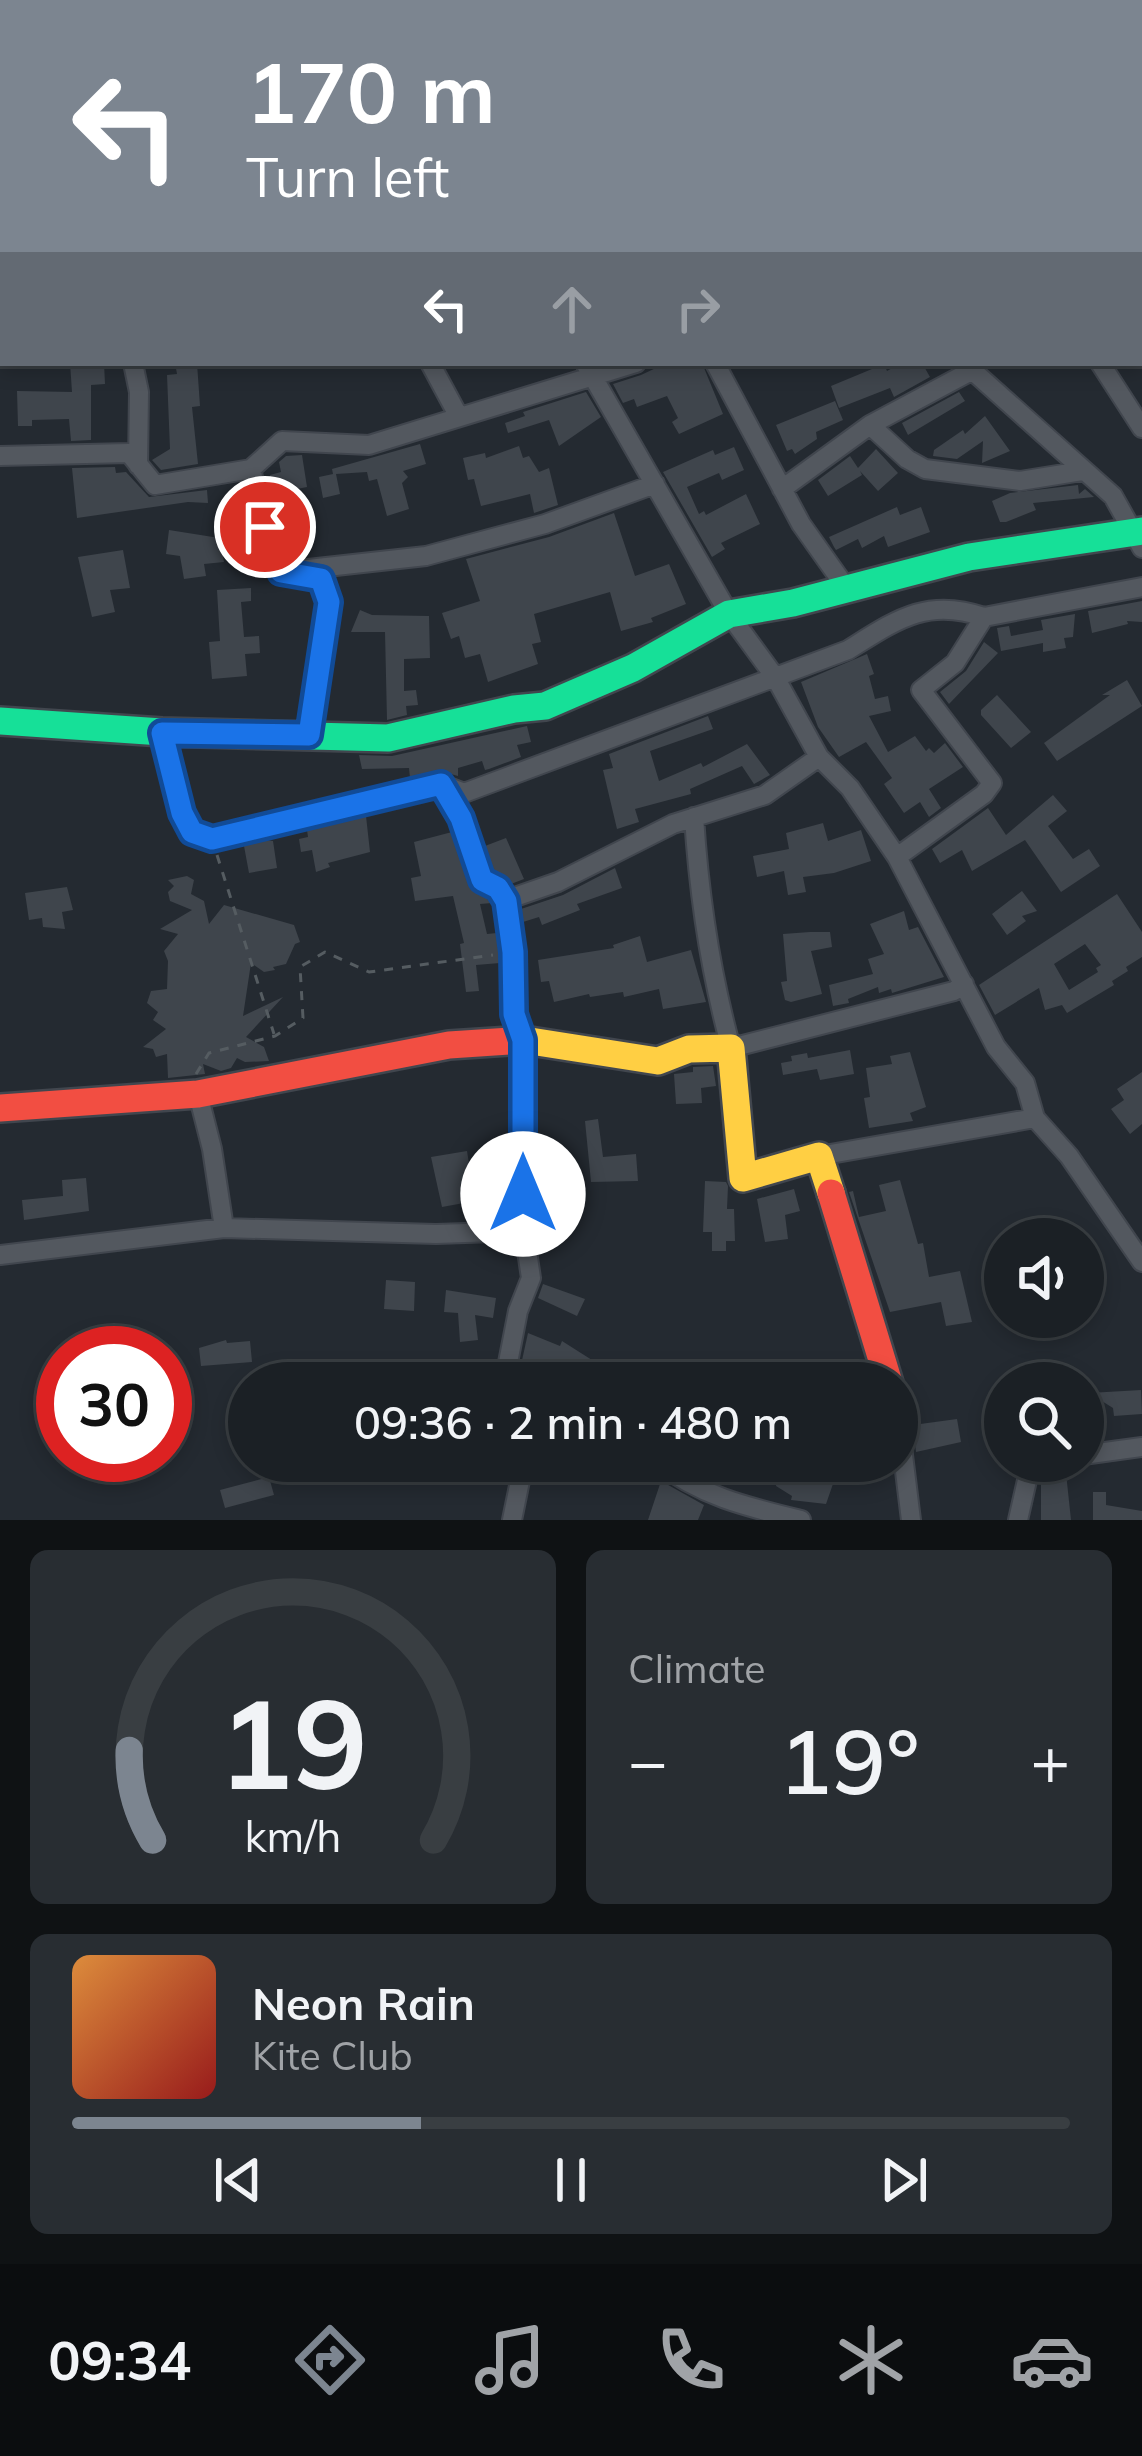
<!DOCTYPE html>
<html lang="en">
<head>
<meta charset="utf-8">
<style>
  body { margin:0; font-family:Mulish,sans-serif; background:#282d32; color:#f1f3f6; height:100vh; display:flex; flex-direction:column; font-size:45px; white-space:nowrap }
  * { box-sizing:border-box; margin:0 }
  p { font-size:39px; color:#a0a3a7 }
  .icon { flex:none; width:66px; height:66px; fill:none; stroke:currentColor; stroke-width:2; stroke-linecap:round; stroke-linejoin:round }
  .map { position:relative; height:1520px; overflow:hidden }
  .details { display:flex; flex-direction:column; gap:30px; padding:30px; background:#0f1214; flex:1 }
  .details>* { flex:none }
  .guide { position:absolute; left:0px; top:0px; width:1143px; height:366px; box-shadow:0 6px 18px #0003,0 0 0 3px #393e42; background:#7c8590; color:#fff; overflow:hidden }
  .fabs { position:absolute; left:984px; top:1218px; display:grid; gap:24px }
  .fabs a { display:grid; place-items:center; width:120px; height:120px; border-radius:50%; background:#1b2025; box-shadow:0 6px 18px #0003,0 0 0 3px #393e42; font-size:60px }
  .speed { position:absolute; left:36px; top:1326px; display:flex; gap:24px; font-size:60px; font-weight:700; text-align:center }
  .speed>* { display:grid; place-content:center; width:156px; height:156px; border-radius:50%; background:#1b2025; box-shadow:0 6px 18px #0003,0 0 0 3px #393e42; line-height:1 }
  .speed .limit { border:18px solid #d22; background:#fff; color:#111 }
  .pin { position:absolute; display:grid; place-items:center; width:102px; height:102px; color:#fff; margin:-51px; border:6px solid #fff; border-radius:50%; box-shadow:0 3px 12px #0007 }
  .me { position:absolute; width:132px; margin:-66px; rotate:0deg; stroke-linejoin:round; filter:drop-shadow(0 0 9px #0008) }
  .turn { display:flex; align-items:center; gap:42px; height:252px; padding:0 48px; font-size:54px }
  .turn .icon { width:156px; height:156px; stroke-width:2.5 }
  .turn b { display:block; font-size:84px; line-height:102px }
  .lanes { display:flex; align-items:center; height:114px; padding:0 48px; background:#0003; justify-content:center; gap:60px; direction:ltr }
  .lanes .off { opacity:.35 }
  .big { font-size:90px; font-weight:600; line-height:1.1 }
  .details .tile { flex:1; display:flex; flex-direction:column; justify-content:center; gap:18px; min-width:0; padding:0 42px; border-radius:18px; background:#282d32 }
  .details .dial { align-items:center; gap:0 }
  .dial svg { height:312px; overflow:visible; fill:none; stroke:#393e42; stroke-width:7; stroke-linecap:round; text-anchor:middle }
  .dial text { fill:#f1f3f6; stroke:none }
  .song { display:flex; align-items:center; gap:36px }
  .cover { width:144px; height:144px; border-radius:18px; background:linear-gradient(135deg,hsl(30 70% 55%),hsl(0 70% 35%)) }
  .played { height:12px; border-radius:6px; background:linear-gradient(90deg,#7c8590 35%,#393e42 35%) }
  .keys { display:flex; justify-content:space-around; direction:ltr }
  .heat { display:flex; justify-content:space-between; align-items:center; font-size:66px; direction:ltr }
  .details .tiles { flex:1; display:grid; gap:30px; grid-template-columns:1fr 1fr }
  .tile:last-child { grid-column:span 2 }
  .trip { position:absolute; left:228px; top:1362px; width:690px; height:120px; border-radius:60px; background:#1b2025; box-shadow:0 6px 18px #0003,0 0 0 3px #393e42; font-weight:600; line-height:120px; text-align:center }
  .tabs { display:flex; height:192px; justify-content:space-around; align-items:center; background:#0b0d0f; color:#a0a3a7 }
  .tabs .icon { width:84px; height:84px }
  .tabs .active { color:#7c8590 }
  .tabs b { font-size:54px; color:#f1f3f6 }
  .map>svg:first-child { display:block }
  .building { fill:#3f454c; fill-rule:evenodd }
  .lines { fill:none; stroke-linecap:round; stroke-linejoin:round }
  .street-casing { stroke:#41464e; stroke-width:22 }
  .fast-casing { stroke:#41464e; stroke-width:32 }
  .slow-casing { stroke:#41464e; stroke-width:32 }
  .jam-casing { stroke:#41464e; stroke-width:32 }
  .path { stroke:#555c61; stroke-width:3; stroke-dasharray:9 9; stroke-linecap:butt }
  .street { stroke:#53585f; stroke-width:18 }
  .fast { stroke:#16e098; stroke-width:27 }
  .slow { stroke:#ffcf43; stroke-width:27 }
  .jam { stroke:#f24e42; stroke-width:27 }
  .route-casing { stroke:#114b97; stroke-width:30 }
  .route { stroke:#1a73e8; stroke-width:21 }
</style>
</head>
<body>
<div class="map">
<svg width="1142" height="1520" viewBox="0 0 1142 1520">
  <rect width="100%" height="100%" fill="#242a31"/>
  <!-- building -->
  <path class="building" d="M70 363H104L105 384 91 385V440L71 441 69 419 32 420V426H18L17 391 72 392Z
    M175 363H197L200 406 192 407 198 464 161 470 152 460 170 449 167 375 177 374Z
    M656 363H702L723 414 679 434 672 422 678 418 667 396 637 407 634 399 623 403 613 384 641 375 658 367Z
    M901 363H922L930 377 894 397 890 388 839 408 831 386 884 364 887 371Z
    M586 392 601 417 559 446 549 420 508 433 505 423 525 416 523 412Z
    M959 392 965 401 908 435 902 423Z
    M835 401 843 420 816 432 817 439 795 454 792 449 787 451 776 425Z
    M985 416 1010 451 982 463 983 441 957 459 933 456 934 450 963 430 965 434Z
    M420 444 426 464 403 471 408 477 402 483 409 509 387 516 377 479 369 481 367 472 336 474 340 494 323 498 319 477 333 474 332 469Z
    M519 446 523 458 529 456 539 472 549 468 558 505 534 513 530 494 481 506 474 479 468 480 463 458 485 453 486 458Z
    M734 447 744 470 722 480 719 473 687 487 699 514 704 511 706 515 746 494 760 524 721 543 725 549 712 557 663 472 713 450 715 455Z
    M876 449 898 473 878 491 860 471 862 475 828 496 818 480 850 456 858 468Z
    M302 455 307 487 273 494 270 475 281 472 279 462 286 456Z
    M115 467 116 473 126 472 149 497 207 490 208 503 188 502 77 518 72 468Z
    M1078 485 1079 494 1085 489 1094 497 1033 503 1036 510 1006 522H1000L992 501 1010 493Z
    M897 507 900 515 921 507 930 532 888 547 884 536 862 548 858 539 836 550 834 547 829 537Z
    M614 513 635 576 669 564 686 604 651 618 653 622 621 631 610 592 534 614 541 642 532 644 538 664 488 682 480 654 465 658 459 636 451 639 442 613 480 601 466 559 549 537Z
    M169 530 213 537 248 532 251 554 223 556 224 562 204 564 206 576 184 579 180 556 166 554Z
    M123 550 130 588 110 590 115 612 92 617 78 557Z
    M251 588V601L241 602 244 637 259 636 260 653 245 654 247 676 212 679 209 642 220 641 217 590Z
    M1142 601V622L1127 621 1128 624 1092 633 1088 611Z
    M360 610 372 615 429 616 430 658 404 659V691L416 690 418 705 406 706 407 715 387 720 385 632H351Z
    M1075 614 1073 637 1064 638 1066 648 1043 652V643L1001 651 997 628 1009 626 1011 636 1043 630 1041 620Z
    M984 642 998 653 949 704 940 692 966 671Z
    M867 654 874 674 869 676 875 699 888 696 891 711 869 716 888 752 915 736 926 751 929 748 934 753 945 743 963 767 929 789 941 808 929 817 920 802 904 813 884 784 892 778 866 742 839 757 818 727 801 682Z
    M1127 680 1142 706 1057 761 1044 743 1110 695H1102Z
    M997 695 1031 732 1011 748 981 715V710Z
    M708 716 713 729 650 751 659 781 701 763 703 767 747 744 770 775 754 784 742 766 690 789 691 794 635 809 639 822 617 829 603 770 613 768 609 754Z
    M527 726 531 742 517 745 521 757 489 769 485 770 482 761 458 768V776L440 771 410 778 409 768 362 769 359 755 392 756Z
    M1053 795 1067 811 1048 826 1073 859 1089 849 1100 866 1061 892 1025 840 972 871 962 850 940 863 932 849 988 808 1006 835Z
    M366 816 370 852 328 863 330 867 316 872 312 850 301 852 299 839 308 837 307 830Z
    M823 823 828 841 861 830 871 861 834 873 803 877 806 892 788 895 784 871 757 877 753 856 789 849 786 833Z
    M452 832 469 884 492 903 480 904 487 934 497 933 500 963 476 965 479 991 466 992 460 944 464 943 453 896 415 901 411 878 421 876 414 842Z
    M506 838 524 879 511 884 493 870 485 846Z
    M266 840 273 841 277 868 249 873 244 846Z
    M615 868 622 888 577 904 580 910 542 925 539 917 523 922 521 909 563 895Z
    M187 876 194 880 191 894 204 901 209 924 224 905 294 925 300 942 295 944 286 964 273 967 275 970 264 972 251 963 243 1016 283 997 246 1037 264 1047 269 1061 245 1062 237 1058 231 1068 221 1071 203 1064 205 1074 168 1078 167 1054 156 1057 153 1049 143 1047 166 1029 153 1020 158 1012 147 1003 151 991 167 989 168 961 164 951 178 934 160 929 192 910 170 901 168 892 174 886 168 880Z
    M67 887 73 910 62 912 65 929 43 927 42 918 29 920 25 893Z
    M1022 891 1037 911 1022 916 1026 921 1007 935 992 914Z
    M1117 894 1142 932V957L1126 967 1128 971 1112 981 1114 985 1067 1013 1062 1005 1045 1010 1039 988 995 1015 979 985ZM1085 944 1101 965 1096 968 1098 972 1069 990 1054 964Z
    M904 911 909 930 918 927 944 977 892 993 891 989 879 993 878 987 848 999 849 1003 833 1006 829 985 873 974 868 959 884 954 870 924Z
    M810 932H830L832 947 811 951 822 994 791 1002 785 1000 781 982 787 981 783 934Z
    M640 936 647 962 691 950 706 1002 663 1009 659 989 624 997 623 992 590 997 589 994 554 1002 549 981 541 982 538 960 614 948 613 945Z
    M850 1050 854 1074 820 1080 817 1069 783 1075 781 1063 792 1061 791 1056 807 1053 808 1058Z
    M910 1052 926 1107 910 1113 913 1121 869 1128 864 1098 870 1097 866 1068 892 1064 890 1056Z
    M713 1066 716 1086 701 1088 702 1103 676 1104 674 1074 693 1072V1067Z
    M1142 1072V1124L1130 1134 1111 1109 1124 1100 1117 1089Z
    M598 1119 603 1157 636 1154 638 1181 591 1182 585 1121Z
    M467 1151 475 1201 442 1207 431 1157Z
    M554 1165 558 1205 563 1204 564 1218 537 1220V1166Z
    M86 1178 89 1211 24 1220 22 1200 63 1196 62 1180Z
    M900 1180 918 1244 923 1243 929 1277 960 1271 972 1322 946 1326 941 1302 890 1312 849 1192 853 1191 859 1217 886 1211 879 1185Z
    M705 1181 726 1182 728 1186 727 1209H734L735 1241H726V1251H712V1232H703Z
    M794 1189 800 1211 785 1215 788 1239 765 1242 757 1199Z
    M386 1280 415 1282 414 1311 384 1309Z
    M543 1284 585 1299 577 1316 538 1298Z
    M446 1290 496 1298 493 1318 475 1315 478 1340 460 1342 458 1313 444 1312Z
    M528 1333 560 1346 562 1341 614 1374 608 1383H522L519 1374Z
    M226 1340 227 1343 250 1341 252 1362 201 1366 199 1348Z
    M1141 1390 1142 1414 1114 1416 1113 1408 1089 1393Z
    M957 1419 961 1442 916 1452 913 1425Z
    M780 1461H841L826 1504 791 1500 792 1496 776 1486Z
    M1066 1473 1071 1520H1041V1479Z
    M269 1477 274 1495 225 1508 220 1490Z
    M661 1481 704 1505 698 1520H648Z
    M1093 1492H1106V1505L1142 1511V1520H1093Z"/>
  <g class="lines">
    <!-- street casing -->
    <g class="street-casing">
      <path id="street" d="M82 0 83 3
        M180 0V3
        M317 0 319 3
        M485 0V3
        M972 0V3
        M746 3 747 0
        M862 3V0
        M0 108 3 107
        M1140 169H1142
        M0 222 3 221
        M133 363 139 392 138 465
        M430 363 459 417
        M585 363 729 614 775 677 819 757 850 788 897 857 996 1047 1025 1083 1035 1118 1069 1156 1142 1262
        M715 363 801 524 847 589
        M964 363 1113 496 1142 548
        M1100 363 1142 428
        M870 425 907 459 925 469 1020 481 1082 471
        M0 456 129 453 155 485 251 469 282 441 369 445 636 363
        M251 469 271 551 281 572
        M782 489 870 425 971 371
        M162 732 182 813 192 832 212 839 441 784 464 793 848 650C896 620 927 597 984 617
        M309 735 329 602 321 579 281 572 426 556 545 524 655 484
        M441 784 461 818 482 880 498 888 506 900 513 952 515 1014 522 1040 524 1231 531 1278 518 1311 505 1378 509 1383
        M694 817C699 896 710 971 731 1048L954 991 964 984
        M897 857 984 794 992 783 921 690 955 663 984 617 1142 587
        M506 900 558 882 673 824 765 795 819 757
        M198 1094 212 1149 224 1228
        M819 1156 1035 1118
        M0 1255 224 1228 436 1234 524 1231
        M897 1406 911 1520
        M1083 1455 1142 1447
        M656 1461C700 1496 747 1507 801 1520
        M512 1520 524 1461
        M1018 1520 1030 1467 1061 1461"/>
    </g>
    <!-- fast casing -->
    <g class="fast-casing">
      <path id="fast" d="M0 721 162 732 388 738 514 709 545 706 633 668 729 614 793 603 969 557 1142 531"/>
    </g>
    <!-- slow casing -->
    <g class="slow-casing">
      <path id="slow" d="M524 1040 658 1061 689 1049 731 1048 743 1178 819 1156 831 1193"/>
    </g>
    <!-- jam casing -->
    <g class="jam-casing">
      <path id="jam" d="M0 1108 198 1094 449 1045 524 1040
        M831 1193 889 1383"/>
    </g>
    <!-- path -->
    <path class="path" d="M217 855 274 1034
      M196 1074 209 1053 275 1036 303 1018 300 967 325 952 369 972 493 955"/>
    <!-- street -->
    <use href="#street" class="street"/>
    <!-- fast -->
    <use href="#fast" class="fast"/>
    <!-- slow -->
    <use href="#slow" class="slow"/>
    <!-- jam -->
    <use href="#jam" class="jam"/>
  </g>
  <g class="lines">
    <!-- route casing -->
    <g class="route-casing">
      <path id="route" d="M265 527 281 572 321 579 329 602 309 735 162 733 182 813 192 832 212 839 441 784 461 818 482 880 498 888 506 901 513 952 514 1014 523 1040V1194"/>
    </g>
    <!-- route -->
    <use href="#route" class="route"/>
  </g>
</svg>
<div class="fabs">
<a><svg class="icon" aria-label="sound" viewBox="0 0 24 24"><path d="M4 9h4l5-4v14l-5-4H4zM17 9q2 3 0 6"/></svg></a>
<a><svg class="icon" aria-label="search" viewBox="0 0 24 24"><circle cx="10" cy="10" r="6"/><path d="M15 15l6 6"/></svg></a>
</div>
<div class="speed"><div class="limit">30</div></div>
<div class="pin" style="left:265px;top:527px;background:#d93025"><svg class="icon" aria-label="arrive" viewBox="0 0 24 24"><path d="M6 21V4h12l-3 4 3 4H6"/></svg></div>
<svg class="me" style="left:523px;top:1194px" viewBox="-20 -20 40 40"><circle r="19" fill="#fff"/><path d="M0-13L10 11 0 6-10 11z" fill="#1a73e8"/></svg>
<div class="trip">09:36 · 2 min · 480 m</div>
<div class="guide">
<div class="turn"><svg class="icon" aria-label="left" viewBox="0 0 24 24"><path d="M17 20v-9H6M10 6l-5 5 5 5"/></svg><div><b>170 m</b>Turn left</div></div>
<div class="lanes"><svg class="icon" aria-label="left" viewBox="0 0 24 24"><path d="M17 20v-9H6M10 6l-5 5 5 5"/></svg><svg class="icon off" aria-label="ahead" viewBox="0 0 24 24"><path d="M12 20V5M6 11l6-6 6 6"/></svg><svg class="icon off" aria-label="right" viewBox="0 0 24 24"><path d="M7 20v-9h11M14 6l5 5-5 5"/></svg></div>
</div>
</div>
<section class="details">
<div class="tiles">
<div class="tile dial"><svg viewBox="0 0 100 80">
<path d="M14 69A42 42 0 1 1 86 69"/>
<path d="M14 69A42 42 0 0 1 8 46" stroke="#7c8590"/>
<text x="50" y="56" font-size="32" font-weight="700">19</text>
<text x="50" y="72" font-size="11">km/h</text>
</svg></div>
<div class="tile"><p>Climate</p>
<div class="heat"><a>−</a><b class="big">19°</b><a>+</a></div>
</div>
<div class="tile">
<div class="song"><i class="cover"></i><div><b>Neon Rain</b><p>Kite Club</p></div></div>
<div class="played"></div>
<div class="keys"><svg class="icon" aria-label="previous" viewBox="0 0 24 24"><path d="M18 5L8 12l10 7zM5 5v14"/></svg><svg class="icon" aria-label="pause" viewBox="0 0 24 24"><path d="M8 5v14M16 5v14"/></svg><svg class="icon" aria-label="next" viewBox="0 0 24 24"><path d="M6 5l10 7-10 7zM19 5v14"/></svg></div>
</div>
</div>
</section>
<nav class="tabs">
<b>09:34</b>
<svg class="icon active" aria-label="directions" viewBox="0 0 24 24"><path d="M12 3l9 9-9 9-9-9zM9 14v-3h6M13 9l2 2-2 2"/></svg>
<svg class="icon" aria-label="music" viewBox="0 0 24 24"><path d="M9 18V5l10-2v13"/><circle cx="6" cy="18" r="3"/><circle cx="16" cy="16" r="3"/></svg>
<svg class="icon" aria-label="phone" viewBox="0 0 24 24"><path d="M5 4h4l2 5-3 2q2 4 5 5l2-3 5 2v4C11 20 4 13 5 4z"/></svg>
<svg class="icon" aria-label="climate" viewBox="0 0 24 24"><path d="M12 3v18M4 7l16 10M4 17L20 7"/></svg>
<svg class="icon" aria-label="car" viewBox="0 0 24 24"><path d="M5 17H2v-5l4-1 3-4h7l3 4 3 1v5h-3M9 17h6M6 11h13"/><circle cx="7" cy="17" r="2"/><circle cx="17" cy="17" r="2"/></svg>
</nav>
</body>
</html>
